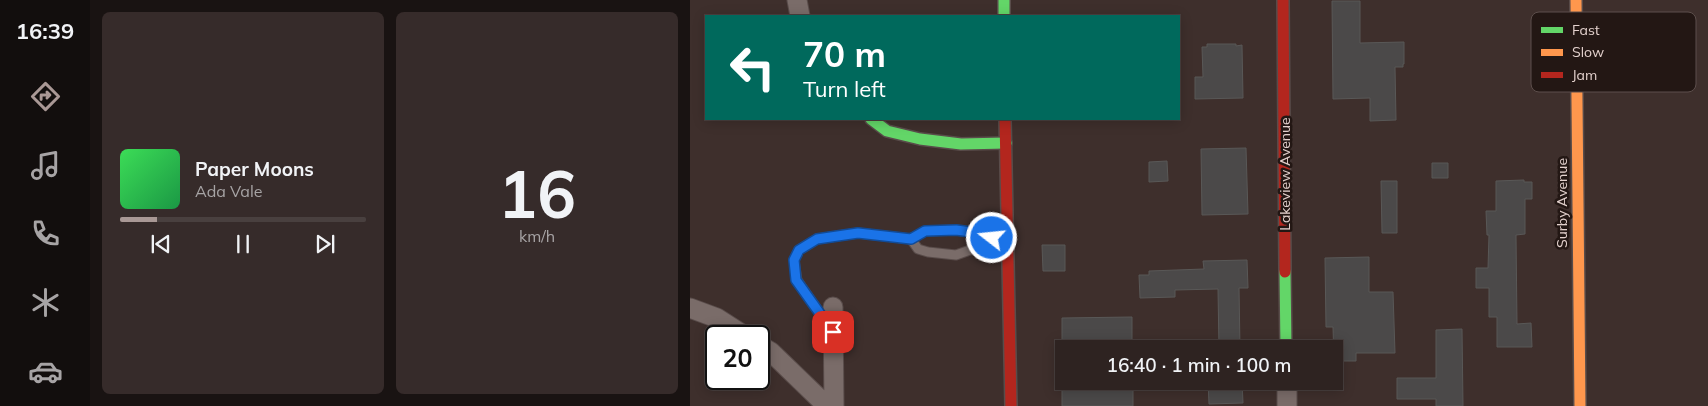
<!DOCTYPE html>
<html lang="en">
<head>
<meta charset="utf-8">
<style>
  body { margin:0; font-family:Mulish,sans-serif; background:#362b2a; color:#f1f3f6; height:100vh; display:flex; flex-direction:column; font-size:19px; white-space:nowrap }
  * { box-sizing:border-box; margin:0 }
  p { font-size:16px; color:#a7a4a5 }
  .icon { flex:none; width:28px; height:28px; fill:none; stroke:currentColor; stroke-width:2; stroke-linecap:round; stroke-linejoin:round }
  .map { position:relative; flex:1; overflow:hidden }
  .sheet { display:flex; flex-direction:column; gap:12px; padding:12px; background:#191312; width:600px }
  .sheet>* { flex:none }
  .guide { position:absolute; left:15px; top:15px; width:475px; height:105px; border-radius:0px; box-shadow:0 2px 12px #0003,0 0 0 1px #49403f; background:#00695c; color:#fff; overflow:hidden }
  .speed { position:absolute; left:15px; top:325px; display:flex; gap:10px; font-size:25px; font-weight:700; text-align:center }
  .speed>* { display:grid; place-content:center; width:65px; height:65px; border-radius:50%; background:#2e2321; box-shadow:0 2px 12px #0003,0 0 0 1px #49403f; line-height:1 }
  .speed .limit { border:2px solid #111; border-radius:8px; background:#fff; color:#111 }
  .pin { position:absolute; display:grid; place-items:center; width:42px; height:42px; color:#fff; margin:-21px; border-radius:10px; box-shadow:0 2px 8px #0006 }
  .me { position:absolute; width:55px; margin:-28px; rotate:286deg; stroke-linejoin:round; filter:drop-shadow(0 0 4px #0008) }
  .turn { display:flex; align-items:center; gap:18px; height:105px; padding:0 15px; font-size:22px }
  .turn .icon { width:65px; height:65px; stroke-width:2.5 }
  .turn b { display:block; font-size:35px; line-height:42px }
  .sheet .tile { flex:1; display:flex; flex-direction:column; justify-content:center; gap:8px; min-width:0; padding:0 18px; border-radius:8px; background:#362b2a }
  .sheet .dial { align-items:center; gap:0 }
  .dial b { font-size:65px; line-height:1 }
  .song { display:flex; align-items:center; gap:15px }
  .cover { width:60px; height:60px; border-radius:8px; background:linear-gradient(135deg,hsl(130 70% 55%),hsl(140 70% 35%)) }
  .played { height:5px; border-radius:2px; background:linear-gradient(90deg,#a99895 15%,#49403f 15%) }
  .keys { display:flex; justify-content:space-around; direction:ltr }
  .sheet .tiles { flex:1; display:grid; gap:12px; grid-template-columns:repeat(2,1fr) }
  .trip { position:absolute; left:365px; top:340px; width:288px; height:50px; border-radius:0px; background:#2e2321; box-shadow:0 2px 12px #0003,0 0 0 1px #49403f; font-weight:600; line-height:50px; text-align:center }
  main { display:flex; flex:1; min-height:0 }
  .dock { display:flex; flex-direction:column; width:90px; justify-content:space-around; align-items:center; background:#120e0d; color:#a7a4a5 }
  .dock .icon { width:35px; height:35px }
  .dock .active { color:#a99895 }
  .dock b { font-size:22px; color:#f1f3f6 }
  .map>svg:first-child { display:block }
  .building { fill:#4b4949; stroke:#595857 }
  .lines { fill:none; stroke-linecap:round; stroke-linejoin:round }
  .lane-casing { stroke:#594c4a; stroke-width:11 }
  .street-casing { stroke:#594c4a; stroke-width:21 }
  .fast-casing { stroke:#594c4a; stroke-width:14 }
  .slow-casing { stroke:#594c4a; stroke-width:14 }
  .jam-casing { stroke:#594c4a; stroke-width:14 }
  .lane { stroke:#7a6c69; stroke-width:9 }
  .street { stroke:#7a6c69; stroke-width:19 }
  .fast { stroke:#63d668; stroke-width:11 }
  .slow { stroke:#ff974d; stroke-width:11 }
  .jam { stroke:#b3261e; stroke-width:11 }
  .route-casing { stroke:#114b97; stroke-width:12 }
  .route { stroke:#1a73e8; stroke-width:9 }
  .labels { text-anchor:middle; stroke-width:5; stroke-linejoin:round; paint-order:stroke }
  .street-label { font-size:14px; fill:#e3d1cd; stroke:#231714 }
  .key { fill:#231714; stroke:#5d4f4c; stroke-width:1 }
  .key-label { font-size:14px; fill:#e3d1cd }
</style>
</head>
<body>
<main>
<nav class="dock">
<b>16:39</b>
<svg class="icon active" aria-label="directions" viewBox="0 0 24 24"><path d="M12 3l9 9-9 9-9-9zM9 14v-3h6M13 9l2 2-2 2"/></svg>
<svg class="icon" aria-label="music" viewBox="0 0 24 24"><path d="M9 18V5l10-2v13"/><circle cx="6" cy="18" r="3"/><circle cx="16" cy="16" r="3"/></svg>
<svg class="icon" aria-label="phone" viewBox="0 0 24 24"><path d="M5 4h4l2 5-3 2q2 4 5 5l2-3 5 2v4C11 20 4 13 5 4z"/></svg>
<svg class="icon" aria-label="climate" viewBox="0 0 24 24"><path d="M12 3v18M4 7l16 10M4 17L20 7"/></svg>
<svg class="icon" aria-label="car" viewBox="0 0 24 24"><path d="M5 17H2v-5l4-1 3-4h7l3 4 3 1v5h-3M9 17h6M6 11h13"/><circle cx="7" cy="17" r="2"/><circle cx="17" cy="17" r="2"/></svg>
</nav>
<section class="sheet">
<div class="tiles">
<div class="tile">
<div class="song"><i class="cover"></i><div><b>Paper Moons</b><p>Ada Vale</p></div></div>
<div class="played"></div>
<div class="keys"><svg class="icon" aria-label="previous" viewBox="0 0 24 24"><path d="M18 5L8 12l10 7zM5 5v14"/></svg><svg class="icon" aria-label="pause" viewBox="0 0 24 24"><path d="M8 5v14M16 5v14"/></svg><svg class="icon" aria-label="next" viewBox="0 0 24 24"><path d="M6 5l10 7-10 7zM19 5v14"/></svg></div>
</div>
<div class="tile dial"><b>16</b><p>km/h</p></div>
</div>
</section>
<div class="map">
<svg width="1018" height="406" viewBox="0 0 1018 406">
  <rect width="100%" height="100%" fill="#3e2f2c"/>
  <!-- building -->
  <path class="building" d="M642 1H670V43L714 42V64H713V67H705L706 120 680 121V98L643 99Z
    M517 44H546V46L552 45 553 98 505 99V77H513L512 47H517Z
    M556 148 558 214 512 215 511 149Z
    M477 161 478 181 459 182V162Z
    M742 163H758V178H742Z
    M834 180V182H842V199H835V234L826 235 827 324 841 323 842 347H807V317H799V288H786V268H798L799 235H797L796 211H806V181Z
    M691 181H707V233H692Z
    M352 245H375V271H353Z
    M679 257V292H703L705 353H666V361H644L643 327H636L635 258Z
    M557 260 558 288H549L550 349H529L528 289 485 290V297L450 298 449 275H459V271L514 269 513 261Z
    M442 317V349H372V318Z
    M772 329 773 406H746V399H707V378H746V330Z
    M372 381H443V406H372Z
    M518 381H552L553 403 519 404Z"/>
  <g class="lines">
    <!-- lane casing -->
    <g class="lane-casing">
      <path id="lane" d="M221 239 228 249 238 252 266 255 280 250 286 239
        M139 327 107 280 104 260 109 250 127 239 168 233 221 239 235 231 266 230 281 232 286 239 315 237"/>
    </g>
    <!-- street casing -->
    <g class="street-casing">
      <path id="street" d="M107 0 110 16
        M143 307 144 406
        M0 308 27 318 55 336
        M69 345 81 352 137 406
        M597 381V406"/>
    </g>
    <!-- fast casing -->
    <g class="fast-casing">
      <path id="fast" d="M314 0V16
        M181 119 197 131 230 139 271 144 316 143
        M595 272 596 349"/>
    </g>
    <!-- slow casing -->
    <g class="slow-casing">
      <path id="slow" d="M886 0 890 406"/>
    </g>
    <!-- jam casing -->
    <g class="jam-casing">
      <path id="jam" d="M593 0 595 272
        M315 119 321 406"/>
    </g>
    <!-- lane -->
    <use href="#lane" class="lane"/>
    <!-- street -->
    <use href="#street" class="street"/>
    <!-- fast -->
    <use href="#fast" class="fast"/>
    <!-- slow -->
    <use href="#slow" class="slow"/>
    <!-- jam -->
    <use href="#jam" class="jam"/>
  </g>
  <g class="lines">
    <!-- route casing -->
    <g class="route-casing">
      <path id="route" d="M143 332 106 280 104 260 109 250 127 239 168 233 221 239 235 231 266 230 281 232 286 239 302 238"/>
    </g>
    <!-- route -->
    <use href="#route" class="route"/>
  </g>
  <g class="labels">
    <!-- street labels -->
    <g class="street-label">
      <text transform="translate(595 174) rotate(-90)" y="5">Lakeview Avenue</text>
      <text transform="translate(872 203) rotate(-90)" y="5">Surby Avenue</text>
    </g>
  </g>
  <!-- legend -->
  <rect x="841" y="12" width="165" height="80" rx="8" class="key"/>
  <rect x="851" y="27" width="22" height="6" fill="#63d668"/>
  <rect x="851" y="49" width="22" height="7" fill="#ff974d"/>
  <rect x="851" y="72" width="22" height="6" fill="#b3261e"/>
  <g class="key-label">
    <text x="882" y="35">Fast</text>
    <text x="882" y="57">Slow</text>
    <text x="882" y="80">Jam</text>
  </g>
</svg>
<div class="speed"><div class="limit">20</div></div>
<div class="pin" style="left:143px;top:332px;background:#d93025"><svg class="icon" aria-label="arrive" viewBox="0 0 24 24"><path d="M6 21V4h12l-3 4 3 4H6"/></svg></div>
<svg class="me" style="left:302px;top:238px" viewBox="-20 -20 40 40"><circle r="17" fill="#1a73e8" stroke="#fff" stroke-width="3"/><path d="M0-11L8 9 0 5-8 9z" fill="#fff"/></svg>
<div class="trip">16:40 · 1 min · 100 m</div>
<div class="guide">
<div class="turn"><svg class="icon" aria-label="left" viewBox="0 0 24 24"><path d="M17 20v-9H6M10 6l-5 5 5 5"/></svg><div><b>70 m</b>Turn left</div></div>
</div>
</div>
</main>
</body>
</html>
